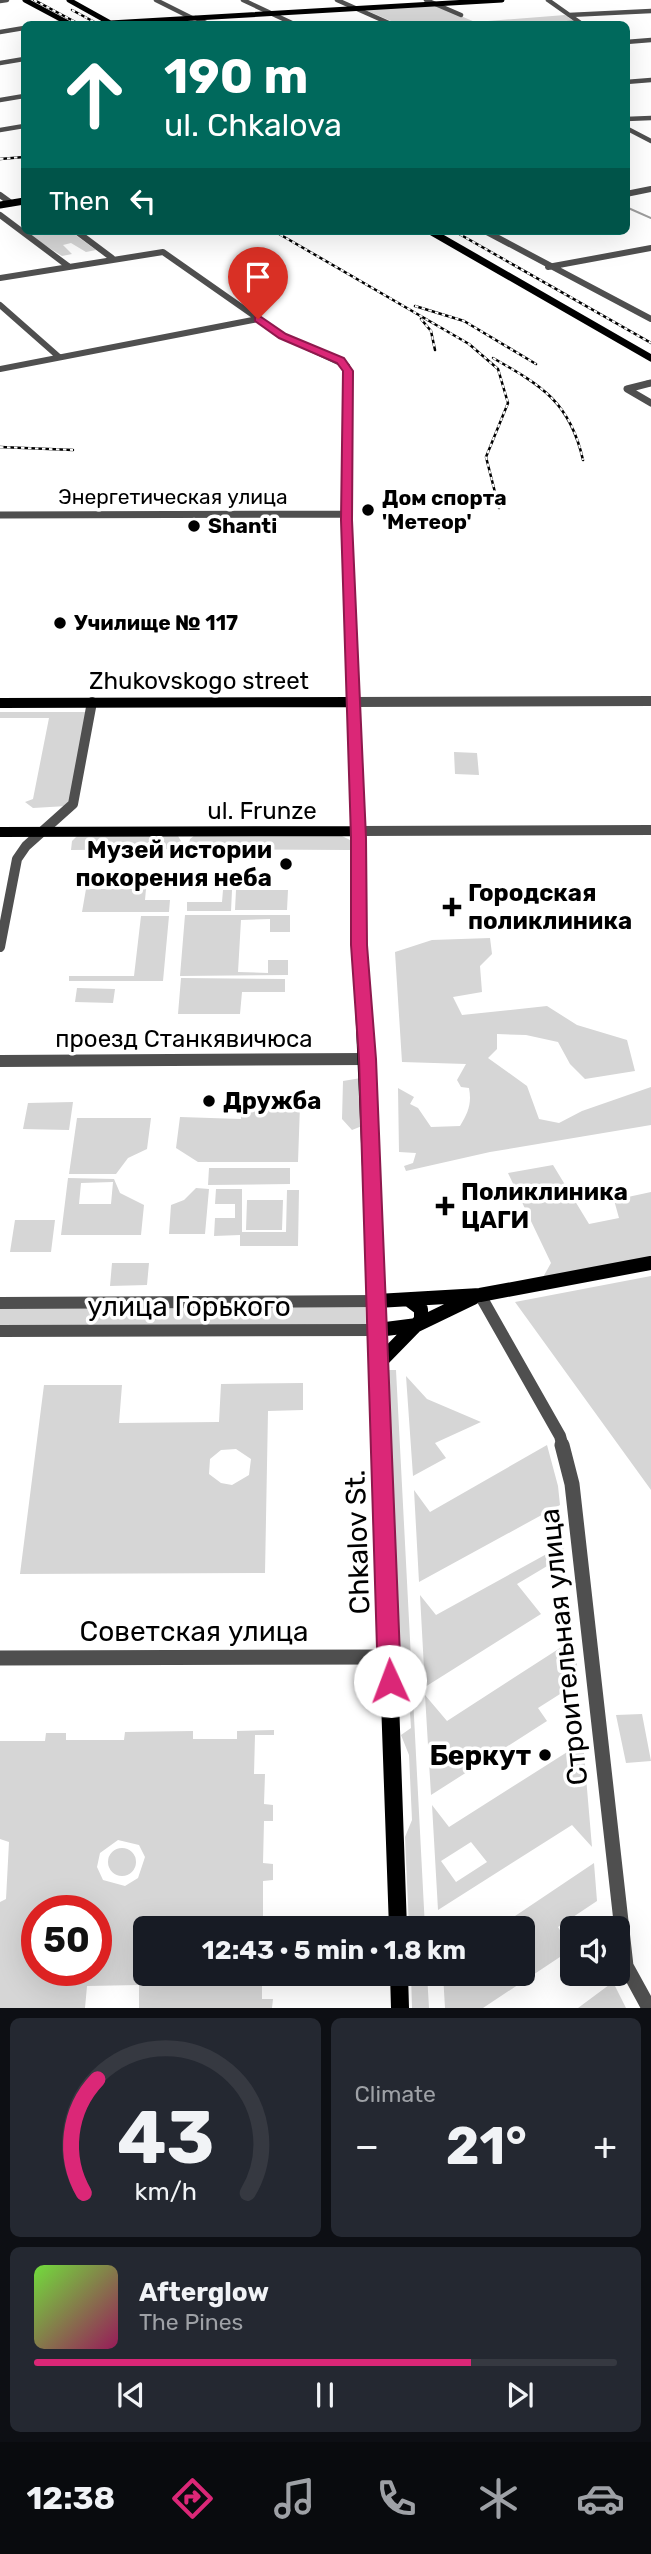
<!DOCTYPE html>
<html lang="en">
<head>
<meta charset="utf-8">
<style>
  body { margin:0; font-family:Rubik,sans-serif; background:#242831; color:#f1f3f6; height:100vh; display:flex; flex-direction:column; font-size:26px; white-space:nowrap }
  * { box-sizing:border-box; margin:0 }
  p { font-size:23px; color:#9ea1a6 }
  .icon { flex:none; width:38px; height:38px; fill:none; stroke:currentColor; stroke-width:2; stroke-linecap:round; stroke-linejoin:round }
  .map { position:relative; height:2008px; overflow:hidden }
  .panel { display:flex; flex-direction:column; gap:10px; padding:10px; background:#0d0f14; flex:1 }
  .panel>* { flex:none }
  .banner { position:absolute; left:21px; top:21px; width:609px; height:214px; border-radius:10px; box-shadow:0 7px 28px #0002; background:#00695c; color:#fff; overflow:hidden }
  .buttons { position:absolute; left:560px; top:1916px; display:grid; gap:14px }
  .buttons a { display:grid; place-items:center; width:70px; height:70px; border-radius:10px; background:#171b24; box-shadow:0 7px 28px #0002; font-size:35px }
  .speed { position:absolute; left:21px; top:1895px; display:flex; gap:14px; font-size:35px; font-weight:700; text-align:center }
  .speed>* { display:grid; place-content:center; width:91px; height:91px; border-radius:50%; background:#171b24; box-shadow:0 7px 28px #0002; line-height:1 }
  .speed .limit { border:10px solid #d22; background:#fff; color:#111 }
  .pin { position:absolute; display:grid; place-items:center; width:60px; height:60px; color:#fff; margin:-72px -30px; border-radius:50% 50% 50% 0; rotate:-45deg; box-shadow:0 0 7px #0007 }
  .pin .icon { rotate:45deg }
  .me { position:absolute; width:77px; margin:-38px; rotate:358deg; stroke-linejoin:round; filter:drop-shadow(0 0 5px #0008) }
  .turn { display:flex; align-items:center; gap:24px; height:147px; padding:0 28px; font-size:32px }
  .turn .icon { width:91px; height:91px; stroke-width:2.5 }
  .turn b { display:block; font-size:49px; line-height:60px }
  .then { display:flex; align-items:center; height:66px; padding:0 28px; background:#0003; gap:14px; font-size:26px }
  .big { font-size:52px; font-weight:700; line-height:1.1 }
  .panel .widget { flex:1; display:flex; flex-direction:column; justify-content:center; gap:10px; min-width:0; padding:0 24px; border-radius:10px; background:#242831 }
  .panel .dial { align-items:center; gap:0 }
  .dial svg { height:182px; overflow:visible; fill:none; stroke:#363941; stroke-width:7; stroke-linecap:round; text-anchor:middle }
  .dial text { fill:#f1f3f6; stroke:none }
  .song { display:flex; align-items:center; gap:21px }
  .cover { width:84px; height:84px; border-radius:10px; background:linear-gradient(135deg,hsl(100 70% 55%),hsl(330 70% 35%)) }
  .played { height:7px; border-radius:4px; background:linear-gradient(90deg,#db2777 75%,#363941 75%) }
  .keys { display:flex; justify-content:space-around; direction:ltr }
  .heat { display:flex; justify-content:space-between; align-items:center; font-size:38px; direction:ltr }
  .panel .tiles { flex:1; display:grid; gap:10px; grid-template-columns:1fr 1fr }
  .widget:last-child { grid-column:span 2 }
  .trip { position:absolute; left:133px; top:1916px; width:402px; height:70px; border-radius:10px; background:#171b24; box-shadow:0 7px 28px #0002; font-weight:700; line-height:70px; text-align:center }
  .tabs { display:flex; height:112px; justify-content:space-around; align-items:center; background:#090b0e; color:#9ea1a6 }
  .tabs .icon { width:49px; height:49px }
  .tabs .active { color:#db2777 }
  .tabs b { font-size:32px; color:#f1f3f6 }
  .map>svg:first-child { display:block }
  .green { fill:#d6d6d6; fill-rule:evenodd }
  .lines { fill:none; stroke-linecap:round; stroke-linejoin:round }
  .stream { stroke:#9d9d9d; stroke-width:2 }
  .minor-far5 { stroke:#4f4f4f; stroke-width:4.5 }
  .minor-far4 { stroke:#4f4f4f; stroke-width:6 }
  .minor-far3 { stroke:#4f4f4f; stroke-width:7 }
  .minor-far2 { stroke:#4f4f4f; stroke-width:10 }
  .minor-far1 { stroke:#4f4f4f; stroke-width:12 }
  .minor { stroke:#4f4f4f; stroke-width:15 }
  .major-far4 { stroke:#000; stroke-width:5 }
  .major-far3 { stroke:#000; stroke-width:7 }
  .major-far2 { stroke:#000; stroke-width:10 }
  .major-far1 { stroke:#000; stroke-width:14 }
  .major { stroke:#000; stroke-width:18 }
  .rail-casing { stroke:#000; stroke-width:2.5 }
  .rail { stroke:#fff; stroke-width:2; stroke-dasharray:3.5; stroke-linecap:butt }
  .route { fill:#db2777; stroke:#8e194d; stroke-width:2 }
  .poi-dot { fill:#000; stroke:#fff; stroke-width:2.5 }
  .labels { text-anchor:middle; stroke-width:7; stroke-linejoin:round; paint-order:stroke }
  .far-street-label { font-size:21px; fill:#000; stroke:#fff }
  .far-poi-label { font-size:21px; font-weight:bold; fill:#000; stroke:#fff; text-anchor:start }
  .street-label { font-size:24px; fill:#000; stroke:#fff }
  .poi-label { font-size:24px; font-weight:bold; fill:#000; stroke:#fff; text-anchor:start }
  .near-street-label { font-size:28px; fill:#000; stroke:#fff }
  .near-poi-label { font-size:28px; font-weight:bold; fill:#000; stroke:#fff; text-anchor:end }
</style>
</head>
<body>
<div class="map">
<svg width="651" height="2008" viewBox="0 0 651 2008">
  <rect width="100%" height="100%" fill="#fff"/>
  <!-- green -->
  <path class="green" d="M435 5 475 22 565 15 578 24H398L363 9Z
    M24 226V231H70L96 250 86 252 71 243 63 245 72 254 62 256 18 228Z
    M0 712H87L71 802 67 806 33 808 25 802 33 799 49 718H0Z
    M454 752 477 753 479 775 455 774Z
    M195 835 342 836 350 840V850L188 849 190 839Z
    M77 836H178L181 841 180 849 71 850 72 841Z
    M86 889H146L145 900H170L169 912H82Z
    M223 890H232L231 911H187V902H222Z
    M236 890H288L287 910H235Z
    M185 915H290V932H270V919L241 920 238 972 268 973V960H288V975L180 976Z
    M141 916H169L163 981H69V976H134Z
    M490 938 492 954 480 966 482 992 453 997 462 1015 547 1006 577 1025 627 1040 635 1071 585 1079 570 1064 558 1042 526 1035 497 1034V1049L488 1058 527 1086 539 1119 559 1123 582 1111 651 1087V1125L490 1152 406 1171 404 1166 413 1163 416 1153 399 1152 398 1088 414 1097 410 1104 418 1108 431 1127 460 1126C468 1113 472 1104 469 1088L461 1087 457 1080 466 1064 402 1062 395 952 432 940Z
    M181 978 285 979V992H242L240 1014H178Z
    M77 988 115 989 113 1003 75 1002Z
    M361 1078 362 1126 352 1130 342 1119 343 1081Z
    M73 1102 69 1130 23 1129 28 1103Z
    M242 1105H300L298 1162H198L176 1148 180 1117 241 1119Z
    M77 1118H151L147 1149 128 1158 116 1174H69Z
    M553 1165 589 1224 619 1218 614 1200 651 1192V1258L542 1279 551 1263 508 1173Z
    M209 1168H290V1184L208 1185Z
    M68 1178 114 1179 120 1193 144 1205 141 1235H61ZM113 1182 111 1204H79L81 1183Z
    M196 1188 209 1189 205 1234H169L171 1205 184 1200Z
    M216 1189H242V1232H286L287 1190H299L298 1246H240V1235L214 1236 215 1218H235V1204H215Z
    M247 1200H283L282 1230H246Z
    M15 1220H55L51 1252H10Z
    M112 1263H149L147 1285 110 1286Z
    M651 1276V1490L515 1302Z
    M365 1305 366 1325 0 1326V1307Z
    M386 1370H396L425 1928H409L405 1837 412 1820 409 1755 401 1735 411 1728 408 1681 399 1675Z
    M406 1376 427 1399 481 1422 435 1443 446 1458 413 1476Z
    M303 1383V1410L268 1411 265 1573 20 1574 44 1385H122L119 1423 219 1422 221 1384ZM236 1449 251 1459 249 1475 232 1485 221 1483 209 1474 210 1459 221 1450Z
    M547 1445 558 1486 560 1505 419 1582 414 1490 430 1512Z
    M563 1545 564 1556 517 1584 541 1614 425 1687 420 1595 436 1615Z
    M574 1639 579 1682 538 1708 547 1721 431 1795 425 1695 447 1721Z
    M642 1714 651 1761 626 1763 616 1715Z
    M274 1730V1735H255L254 1774H265L264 1804 273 1805V1821H264L263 1863 273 1864V1880L263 1881V1921H273V1928H145V1974H262V1999H273L272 2008H139V1985L87 1986 85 2008H0V1902L6 1899 9 1842 0 1839V1741H45L46 1733H66V1740H124L125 1732 193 1731V1739H237V1731ZM118 1840 139 1845 145 1857 138 1878 125 1886 103 1880 97 1867 100 1853ZM37 1911H96V1970H37Z
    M583 1742 592 1847 572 1825 438 1910 432 1805 449 1827ZM471 1842 487 1862 456 1882 441 1861Z
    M108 1862a14 14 0 1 1 28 0a14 14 0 1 1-28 0Z
    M594 1863 597 1901 558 1927 572 1949 483 2008H445L443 1974H523V1928H497Z
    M411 1974H427L429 2008H412Z
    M613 1982 626 2008H578Z"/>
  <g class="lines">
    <!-- stream -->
    <path class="stream" d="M546 24 577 21
      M626 207 651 218"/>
    <!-- minor-far5 -->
    <path class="minor-far5" d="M156 0 192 18
      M243 0 294 24
      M337 0 391 24
      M426 0 461 15
      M548 0 582 24
      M0 1 7 0
      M569 15 651 11
      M196 18 208 24
      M50 24 66 22
      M0 32 24 28
      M626 42 651 40
      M0 63 24 59
      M626 82 651 80
      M0 100 24 96
      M626 119 651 118
      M626 128 651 141
      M0 130 24 126"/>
    <!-- minor-far4 -->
    <path class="minor-far4" d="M626 194 651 189
      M0 195 11 203
      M0 215 68 266
      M76 231 112 258
      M485 231 651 319
      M548 267 651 248
      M0 278 163 252 283 336 347 366V384
      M0 305 59 357
      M0 369 258 319
      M646 384 651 383"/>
    <!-- minor-far3 -->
    <path class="minor-far3" d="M347 383 346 520 351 657
      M651 383 627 389 651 403
      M0 515 346 514"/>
    <!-- minor-far2 -->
    <path class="minor-far2" d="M350 656 352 702 651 701
      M358 831 651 830
      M0 947 17 859 26 846 73 804 92 702"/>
    <!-- minor-far1 -->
    <path class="minor-far1" d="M0 1061 367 1059
      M480 1295 560 1436 563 1447
      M0 1303 377 1301
      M0 1331 378 1330"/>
    <!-- minor -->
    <path class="minor" d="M562 1445 572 1484 626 1966 649 2008
      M0 1658 389 1657"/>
    <!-- major-far4 -->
    <path class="major-far4" d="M25 0 70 24
      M69 0 112 24
      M110 23 502 0"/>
    <!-- major-far3 -->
    <path class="major-far3" d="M0 205 24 201
      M430 231 651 358"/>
    <!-- major-far2 -->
    <path class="major-far2" d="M0 703 352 702 362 1005
      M0 832 358 831"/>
    <!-- major-far1 -->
    <path class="major-far1" d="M362 1003 381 1447
      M377 1301 480 1295 651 1263
      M378 1330 417 1325 473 1298
      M379 1363 421 1320V1309L409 1300"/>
    <!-- major -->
    <path class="major" d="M381 1445 398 1928
      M399 1974 400 2008"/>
    <!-- rail casing -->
    <g class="rail-casing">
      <path id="rail" d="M34 0 79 24
        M72 10 98 24
        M0 159 24 157
        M274 231 469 344 498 369 508 403 486 457 499 508
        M454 231 651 343
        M415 306 464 321 536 364
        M421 319 431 331 435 350
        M493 358C542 386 570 402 583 460
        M0 447 73 450"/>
    </g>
    <!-- rail -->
    <use href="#rail" class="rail"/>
  </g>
  <!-- route -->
  <path class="route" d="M255 317H261L286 334 344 358 353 371 352 520 366 838 367 945 376 1059 401 1681 398 1688 390 1691 382 1688 378 1681 359 1059 351 945V838L341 520 343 371 337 363 279 338 255 321Z"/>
  <!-- markers -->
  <g class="poi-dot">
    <circle cx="368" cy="510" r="7"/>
    <circle cx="194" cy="526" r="7"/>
    <circle cx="60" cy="623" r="7"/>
    <circle cx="286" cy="864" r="7"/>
    <path d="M448.5 896.5h7v7h7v7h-7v7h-7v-7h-7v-7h7z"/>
    <circle cx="209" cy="1101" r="7"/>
    <path d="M441.5 1195.5h7v7h7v7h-7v7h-7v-7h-7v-7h7z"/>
    <circle cx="545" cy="1755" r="7"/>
  </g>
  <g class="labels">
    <!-- far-street labels -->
    <g class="far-street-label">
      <text x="173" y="504">Энергетическая улица</text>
    </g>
    <!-- far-poi labels -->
    <g class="far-poi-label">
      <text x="382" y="505">Дом спорта<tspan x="382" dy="24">'Метеор'</tspan></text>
      <text x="208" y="533">Shanti</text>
      <text x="74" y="630">Училище № 117</text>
    </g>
    <!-- street labels -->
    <g class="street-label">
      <text x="199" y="689">Zhukovskogo street</text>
      <text x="262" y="819">ul. Frunze</text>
      <text x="184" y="1047">проезд Станкявичюса</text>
    </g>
    <!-- poi labels -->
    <g class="poi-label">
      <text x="272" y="858" text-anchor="end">Музей истории<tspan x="272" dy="28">покорения неба</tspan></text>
      <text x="468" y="901">Городская<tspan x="468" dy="28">поликлиника</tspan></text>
      <text x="223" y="1109">Дружба</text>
      <text x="461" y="1200">Поликлиника<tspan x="461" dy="28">ЦАГИ</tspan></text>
    </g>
    <!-- near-street labels -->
    <g class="near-street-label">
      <text x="189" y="1316">улица Горького</text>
      <text transform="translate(357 1542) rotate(-92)" y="10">Chkalov St.</text>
      <text x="194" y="1641">Советская улица</text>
      <text transform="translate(563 1647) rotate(-96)" y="10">Строительная улица</text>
    </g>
    <!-- near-poi labels -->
    <g class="near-poi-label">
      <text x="531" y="1765">Беркут</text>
    </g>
  </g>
</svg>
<div class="buttons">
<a><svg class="icon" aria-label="sound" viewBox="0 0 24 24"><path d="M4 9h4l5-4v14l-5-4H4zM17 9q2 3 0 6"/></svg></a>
</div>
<div class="speed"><div class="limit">50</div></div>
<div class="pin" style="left:258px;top:319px;background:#d93025"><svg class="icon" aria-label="arrive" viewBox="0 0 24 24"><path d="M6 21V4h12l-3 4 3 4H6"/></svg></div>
<svg class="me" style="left:390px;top:1681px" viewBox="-20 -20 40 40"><circle r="19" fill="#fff"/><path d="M0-13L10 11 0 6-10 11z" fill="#db2777"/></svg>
<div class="trip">12:43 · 5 min · 1.8 km</div>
<div class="banner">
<div class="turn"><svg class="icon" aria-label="ahead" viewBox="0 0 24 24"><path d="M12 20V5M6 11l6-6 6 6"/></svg><div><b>190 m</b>ul. Chkalova</div></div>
<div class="then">Then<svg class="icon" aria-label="left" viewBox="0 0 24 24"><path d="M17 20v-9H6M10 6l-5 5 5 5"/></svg></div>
</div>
</div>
<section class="panel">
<div class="tiles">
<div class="widget dial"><svg viewBox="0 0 100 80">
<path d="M14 69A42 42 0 1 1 86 69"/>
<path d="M14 69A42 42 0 0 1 20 19" stroke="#db2777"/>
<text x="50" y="56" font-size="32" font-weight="700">43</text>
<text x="50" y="72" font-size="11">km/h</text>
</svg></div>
<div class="widget"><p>Climate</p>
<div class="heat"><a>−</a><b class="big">21°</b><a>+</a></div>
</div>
<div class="widget">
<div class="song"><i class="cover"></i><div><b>Afterglow</b><p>The Pines</p></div></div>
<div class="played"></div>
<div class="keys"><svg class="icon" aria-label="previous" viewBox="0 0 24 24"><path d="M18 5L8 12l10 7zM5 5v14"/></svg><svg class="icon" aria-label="pause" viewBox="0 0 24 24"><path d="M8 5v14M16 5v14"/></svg><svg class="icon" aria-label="next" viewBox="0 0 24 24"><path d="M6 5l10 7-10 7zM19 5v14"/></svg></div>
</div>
</div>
</section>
<nav class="tabs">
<b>12:38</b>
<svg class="icon active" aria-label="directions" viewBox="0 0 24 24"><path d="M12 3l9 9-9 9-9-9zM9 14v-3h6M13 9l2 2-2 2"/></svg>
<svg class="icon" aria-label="music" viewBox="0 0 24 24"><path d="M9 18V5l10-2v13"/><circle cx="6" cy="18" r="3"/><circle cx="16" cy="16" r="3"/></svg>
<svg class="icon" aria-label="phone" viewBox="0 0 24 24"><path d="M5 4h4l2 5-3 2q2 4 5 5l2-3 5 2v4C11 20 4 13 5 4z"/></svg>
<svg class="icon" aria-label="climate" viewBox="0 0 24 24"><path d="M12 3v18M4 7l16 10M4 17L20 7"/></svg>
<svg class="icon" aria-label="car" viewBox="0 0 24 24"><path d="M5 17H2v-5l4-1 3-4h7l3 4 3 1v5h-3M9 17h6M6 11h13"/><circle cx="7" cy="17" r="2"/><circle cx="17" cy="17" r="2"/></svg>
</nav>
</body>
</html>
